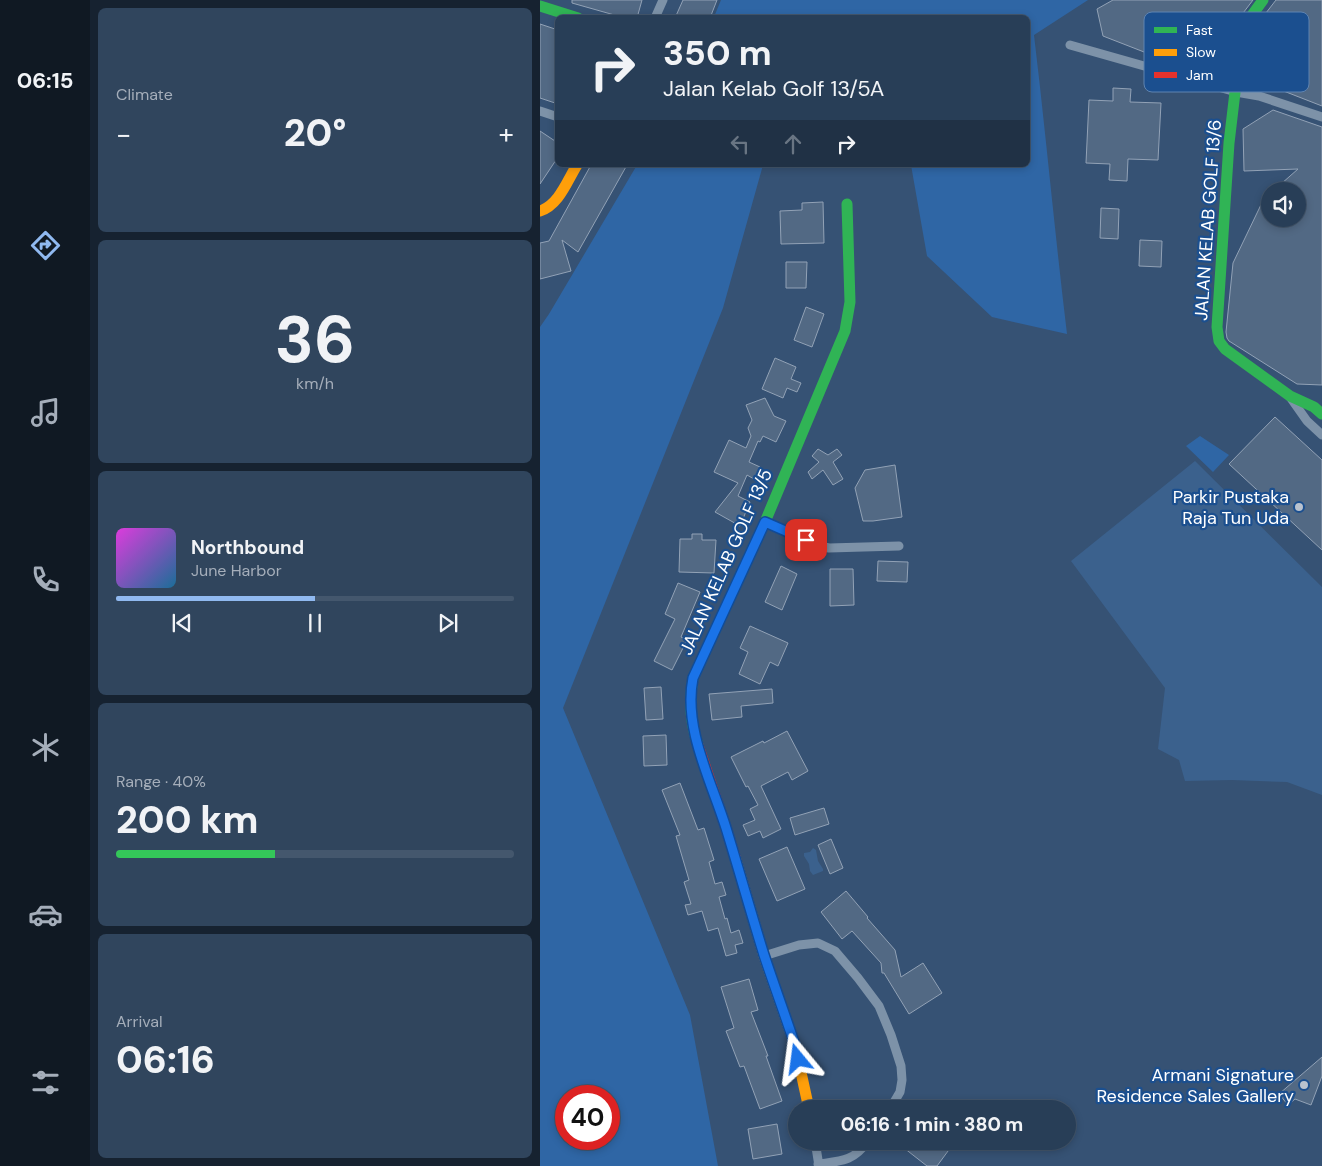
<!DOCTYPE html>
<html lang="en">
<head>
<meta charset="utf-8">
<style>
  body { margin:0; font-family:"DM Sans",sans-serif; background:#30455d; color:#f1f3f6; height:100vh; display:flex; flex-direction:column; font-size:19px; white-space:nowrap }
  * { box-sizing:border-box; margin:0 }
  p { font-size:16px; color:#a5aeba }
  .icon { flex:none; width:28px; height:28px; fill:none; stroke:currentColor; stroke-width:2; stroke-linecap:round; stroke-linejoin:round }
  .map { position:relative; flex:1; overflow:hidden }
  .drawer { display:flex; flex-direction:column; gap:8px; padding:8px; background:#162230; width:450px }
  .drawer>* { flex:none }
  .banner { position:absolute; left:15px; top:15px; width:475px; height:152px; border-radius:8px; box-shadow:0 2px 8px #0003,0 0 0 1px #44576d; background:#283e57; color:#f1f3f6; overflow:hidden }
  .fabs { position:absolute; left:721px; top:182px; display:grid; gap:10px }
  .fabs a { display:grid; place-items:center; width:45px; height:45px; border-radius:50%; background:#283e57; box-shadow:0 2px 8px #0003,0 0 0 1px #44576d; font-size:25px }
  .speed { position:absolute; left:15px; top:1085px; display:flex; gap:10px; font-size:25px; font-weight:700; text-align:center }
  .speed>* { display:grid; place-content:center; width:65px; height:65px; border-radius:50%; background:#283e57; box-shadow:0 2px 8px #0003,0 0 0 1px #44576d; line-height:1 }
  .speed .limit { border:8px solid #d22; background:#fff; color:#111 }
  .pin { position:absolute; display:grid; place-items:center; width:42px; height:42px; color:#fff; margin:-21px; border-radius:10px; box-shadow:0 2px 8px #0006 }
  .me { position:absolute; width:55px; margin:-28px; rotate:344deg; stroke-linejoin:round; filter:drop-shadow(0 0 4px #0008) }
  .turn { display:flex; align-items:center; gap:18px; height:105px; padding:0 25px; font-size:22px }
  .turn .icon { width:65px; height:65px; stroke-width:2.5 }
  .turn b { display:block; font-size:35px; line-height:42px }
  .lanes { display:flex; align-items:center; height:48px; padding:0 25px; background:#0003; justify-content:center; gap:25px; direction:ltr }
  .lanes .off { opacity:.35 }
  .big { font-size:38px; font-weight:800; line-height:1.1 }
  .drawer .widget { flex:1; display:flex; flex-direction:column; justify-content:center; gap:8px; min-width:0; padding:0 18px; border-radius:8px; background:#30455d }
  .drawer .dial { align-items:center; gap:0 }
  .dial b { font-size:65px; line-height:1 }
  .song { display:flex; align-items:center; gap:15px }
  .cover { width:60px; height:60px; border-radius:8px; background:linear-gradient(135deg,hsl(300 70% 55%),hsl(200 70% 35%)) }
  .played { height:5px; border-radius:2px; background:linear-gradient(90deg,#90b9f0 50%,#44576d 50%) }
  .keys { display:flex; justify-content:space-around; direction:ltr }
  .heat { display:flex; justify-content:space-between; align-items:center; font-size:28px; direction:ltr }
  .charge { height:8px; border-radius:4px; background:linear-gradient(90deg,#34c759 40%,#44576d 0) }
  .trip { position:absolute; left:248px; top:1100px; width:288px; height:50px; border-radius:25px; background:#283e57; box-shadow:0 2px 8px #0003,0 0 0 1px #44576d; font-weight:800; line-height:50px; text-align:center }
  main { display:flex; flex:1; min-height:0 }
  .tabs { display:flex; flex-direction:column; width:90px; justify-content:space-around; align-items:center; background:#101923; color:#a5aeba }
  .tabs .icon { width:35px; height:35px }
  .tabs .selected { color:#90b9f0 }
  .tabs b { font-size:22px; color:#f1f3f6 }
  .map>svg:first-child { display:block }
  .green { fill:#2f66a5; fill-rule:evenodd }
  .water { fill:#3b618d }
  .building { fill:#526984; stroke:#92a2b6 }
  .lines { fill:none; stroke-linecap:round; stroke-linejoin:round }
  .street { stroke:#7d92a8; stroke-width:9 }
  .fast { stroke:#30b455; stroke-width:11 }
  .slow { stroke:#ff9f0a; stroke-width:11 }
  .jam { stroke:#e5322d; stroke-width:11 }
  .route-casing { stroke:#114b97; stroke-width:12 }
  .route { stroke:#1a73e8; stroke-width:9 }
  .poi-dot { fill:#b9c2ce; stroke:#1b4f8f; stroke-width:2 }
  .labels { text-anchor:middle; stroke-width:4.5; stroke-linejoin:round; paint-order:stroke }
  .street-label { font-size:18px; fill:#fff; stroke:#1b4f8f }
  .poi-label { font-size:18px; fill:#fff; stroke:#1b4f8f; text-anchor:end }
  .key { fill:#1b4f8f; stroke:#5f84b1; stroke-width:1 }
  .key-label { font-size:14px; fill:#fff }
</style>
</head>
<body>
<main>
<nav class="tabs">
<b>06:15</b>
<svg class="icon selected" aria-label="directions" viewBox="0 0 24 24"><path d="M12 3l9 9-9 9-9-9zM9 14v-3h6M13 9l2 2-2 2"/></svg>
<svg class="icon" aria-label="music" viewBox="0 0 24 24"><path d="M9 18V5l10-2v13"/><circle cx="6" cy="18" r="3"/><circle cx="16" cy="16" r="3"/></svg>
<svg class="icon" aria-label="phone" viewBox="0 0 24 24"><path d="M5 4h4l2 5-3 2q2 4 5 5l2-3 5 2v4C11 20 4 13 5 4z"/></svg>
<svg class="icon" aria-label="climate" viewBox="0 0 24 24"><path d="M12 3v18M4 7l16 10M4 17L20 7"/></svg>
<svg class="icon" aria-label="car" viewBox="0 0 24 24"><path d="M5 17H2v-5l4-1 3-4h7l3 4 3 1v5h-3M9 17h6M6 11h13"/><circle cx="7" cy="17" r="2"/><circle cx="17" cy="17" r="2"/></svg>
<svg class="icon" aria-label="filters" viewBox="0 0 24 24"><path d="M4 7h16M4 17h16"/><circle cx="9" cy="7" r="2"/><circle cx="15" cy="17" r="2"/></svg>
</nav>
<section class="drawer">
<div class="widget"><p>Climate</p>
<div class="heat"><a>−</a><b class="big">20°</b><a>+</a></div>
</div>
<div class="widget dial"><b>36</b><p>km/h</p></div>
<div class="widget">
<div class="song"><i class="cover"></i><div><b>Northbound</b><p>June Harbor</p></div></div>
<div class="played"></div>
<div class="keys"><svg class="icon" aria-label="previous" viewBox="0 0 24 24"><path d="M18 5L8 12l10 7zM5 5v14"/></svg><svg class="icon" aria-label="pause" viewBox="0 0 24 24"><path d="M8 5v14M16 5v14"/></svg><svg class="icon" aria-label="next" viewBox="0 0 24 24"><path d="M6 5l10 7-10 7zM19 5v14"/></svg></div>
</div>
<div class="widget"><p>Range · 40%</p><b class="big">200 km</b><div class="charge"></div></div>
<div class="widget"><p>Arrival</p><b class="big">06:16</b></div>
</section>
<div class="map">
<svg width="782" height="1166" viewBox="0 0 782 1166">
  <rect width="100%" height="100%" fill="#365274"/>
  <!-- green -->
  <path class="green" d="M181 0H548L494 35C506 135 515 235 527 334L452 317 387 256 371 165H488V18L174 17Z
    M97 165H223L183 308 23 708 150 1015 178 1166H0V327L9 314ZM26 1096H69V1139H26Z
    M660 436 689 455 673 472 646 446Z"/>
  <!-- water -->
  <path class="water" d="M655 461 782 587V795L747 782 692 780 645 781 639 760 618 749 625 688 531 561Z
    M273 848 276 850 278 861 283 869V871L273 875 270 871 269 864 264 856V853L270 852Z"/>
  <!-- building -->
  <path class="building" d="M32 0H102L97 18H85L32 3Z
    M143 0H177L170 18H135Z
    M573 0H713L700 17 694 28 658 73 563 36 557 9Z
    M736 0H782V106L741 90 711 73 712 31Z
    M0 24 18 30V104L0 98Z
    M573 88 591 89 590 102 621 103 618 160 588 159 587 181 569 180 570 164 546 163 549 100 573 101Z
    M733 110 782 127V385L757 384 689 341 687 338 686 332 693 263 730 186V219H758V191H733L758 169 704 171 703 129Z
    M0 131 18 143V157L0 184Z
    M51 165H87L38 252 22 240 31 271 0 279V243L9 241Z
    M283 202 284 243 241 244 240 211 262 210V203Z
    M561 208 579 209 578 239 560 238Z
    M600 240 622 241 621 267 599 266Z
    M246 262H267L266 288H246Z
    M266 307 284 314 272 347 254 340Z
    M235 358 256 367 251 379 261 383 257 392 247 388 243 398 222 389Z
    M225 398 234 416 246 421 236 442 223 436 220 442 218 441 209 462 220 467 214 479 207 475 198 496 210 502 200 526 175 512 198 483 174 472 189 440 206 448 211 436 208 428 212 420 206 405Z
    M735 417 782 460V550L689 464Z
    M278 449 288 455 297 449 302 455 293 462 303 479 293 485 283 470 272 479 268 472 279 462 272 456Z
    M355 465 362 517 333 521H323L315 488 325 470Z
    M152 534H162V540H176L174 573 139 572 140 539H152Z
    M338 561 368 562 367 582 337 581Z
    M241 566 257 574 242 610 225 602Z
    M290 569H313L314 605 290 606Z
    M138 583 160 592 141 637 147 640 132 670 114 661 135 619 125 614Z
    M210 626 248 643 238 666 230 662 220 684 199 674 208 652 200 648Z
    M121 687 123 719 106 720 104 688Z
    M232 689 233 703 201 706 202 717 172 720 169 694Z
    M247 731 268 771 252 780 248 772 221 786 241 829 223 838 220 831 208 836 203 825 215 820 210 809 218 805 208 786 206 787 191 757 223 741 224 743Z
    M126 735 127 765 104 766 103 736Z
    M140 783 158 830 164 828 174 860 169 862 175 884 182 882 186 895 179 897 185 919 187 918 191 933 199 930 203 943 195 945 197 953 186 956 178 928 168 931 162 911 148 915 145 905 151 904 144 882 149 880 136 836 140 835 122 790Z
    M284 808 289 824 255 835 250 818Z
    M291 839 303 868 290 874 278 845Z
    M247 847 265 889 237 901 219 859Z
    M306 891 328 917 327 918 355 950 361 977 383 963 402 993 369 1014 344 973H342L341 963 312 931 302 939 281 912Z
    M209 979 218 1010 211 1012 228 1056H226L242 1101 220 1109 204 1066 200 1067 186 1031 194 1028 181 987Z
    M782 1057V1076L771 1105 755 1099 748 1105 739 1094Z
    M237 1124 242 1154 213 1159 208 1129Z
    M369 1141H378L387 1148 392 1141H404L411 1147 397 1166H387L364 1148Z"/>
  <g class="lines">
    <!-- street -->
    <path class="street" d="M115 18 123 0
      M530 45 696 92 719 96 782 117
      M0 111 18 117
      M750 397 767 421 782 435
      M225 522 280 546 289 548 359 546
      M224 956 259 945 278 943 295 951 318 978 339 1006 351 1035 361 1066 362 1080 360 1092 350 1109
      M275 1141 279 1166
      M278 1164C301 1161 313 1162 328 1141"/>
    <!-- fast -->
    <path class="fast" d="M723 0 707 22 702 33 689 143 677 327 679 341 685 349 750 396 774 407 782 414
      M0 6 38 18
      M158 745C150 723 149 701 153 678L225 522 305 331 310 302 307 204"/>
    <!-- slow -->
    <path class="slow" d="M0 211C19 205 27 181 37 165
      M195 857 224 956 255 1045 269 1109"/>
    <!-- jam -->
    <path class="jam" d="M158 745 185 825 195 857"/>
  </g>
  <g class="lines">
    <!-- route casing -->
    <g class="route-casing">
      <path id="route" d="M258 1059 255 1045C245 1015 234 985 224 955 211 913 199 870 186 828 171 780 143 728 153 678L225 522 266 540"/>
    </g>
    <!-- route -->
    <use href="#route" class="route"/>
  </g>
  <!-- markers -->
  <g class="poi-dot">
    <circle cx="759" cy="507" r="5"/>
    <circle cx="764" cy="1085" r="5"/>
  </g>
  <g class="labels">
    <!-- street labels -->
    <g class="street-label">
      <text transform="translate(668 220) rotate(-86)" y="6">JALAN KELAB GOLF 13/6</text>
      <text transform="translate(186 562) rotate(-66)" y="6">JALAN KELAB GOLF 13/5</text>
    </g>
    <!-- poi labels -->
    <g class="poi-label">
      <text x="749" y="503">Parkir Pustaka<tspan x="749" dy="21">Raja Tun Uda</tspan></text>
      <text x="754" y="1081">Armani Signature<tspan x="754" dy="21">Residence Sales Gallery</tspan></text>
    </g>
  </g>
  <!-- legend -->
  <rect x="604" y="12" width="165" height="80" rx="8" class="key"/>
  <rect x="614" y="27" width="23" height="6" fill="#30b455"/>
  <rect x="614" y="49" width="23" height="7" fill="#ff9f0a"/>
  <rect x="614" y="72" width="23" height="6" fill="#e5322d"/>
  <g class="key-label">
    <text x="646" y="35">Fast</text>
    <text x="646" y="57">Slow</text>
    <text x="646" y="80">Jam</text>
  </g>
</svg>
<div class="fabs">
<a><svg class="icon" aria-label="sound" viewBox="0 0 24 24"><path d="M4 9h4l5-4v14l-5-4H4zM17 9q2 3 0 6"/></svg></a>
</div>
<div class="speed"><div class="limit">40</div></div>
<div class="pin" style="left:266px;top:540px;background:#d93025"><svg class="icon" aria-label="arrive" viewBox="0 0 24 24"><path d="M6 21V4h12l-3 4 3 4H6"/></svg></div>
<svg class="me" style="left:258px;top:1059px" viewBox="-20 -20 40 40"><path d="M0-17L14 15 0 8-14 15z" fill="#1a73e8" stroke="#fff" stroke-width="4"/></svg>
<div class="trip">06:16 · 1 min · 380 m</div>
<div class="banner">
<div class="turn"><svg class="icon" aria-label="right" viewBox="0 0 24 24"><path d="M7 20v-9h11M14 6l5 5-5 5"/></svg><div><b>350 m</b>Jalan Kelab Golf 13/5A</div></div>
<div class="lanes"><svg class="icon off" aria-label="left" viewBox="0 0 24 24"><path d="M17 20v-9H6M10 6l-5 5 5 5"/></svg><svg class="icon off" aria-label="ahead" viewBox="0 0 24 24"><path d="M12 20V5M6 11l6-6 6 6"/></svg><svg class="icon" aria-label="right" viewBox="0 0 24 24"><path d="M7 20v-9h11M14 6l5 5-5 5"/></svg></div>
</div>
</div>
</main>
</body>
</html>
